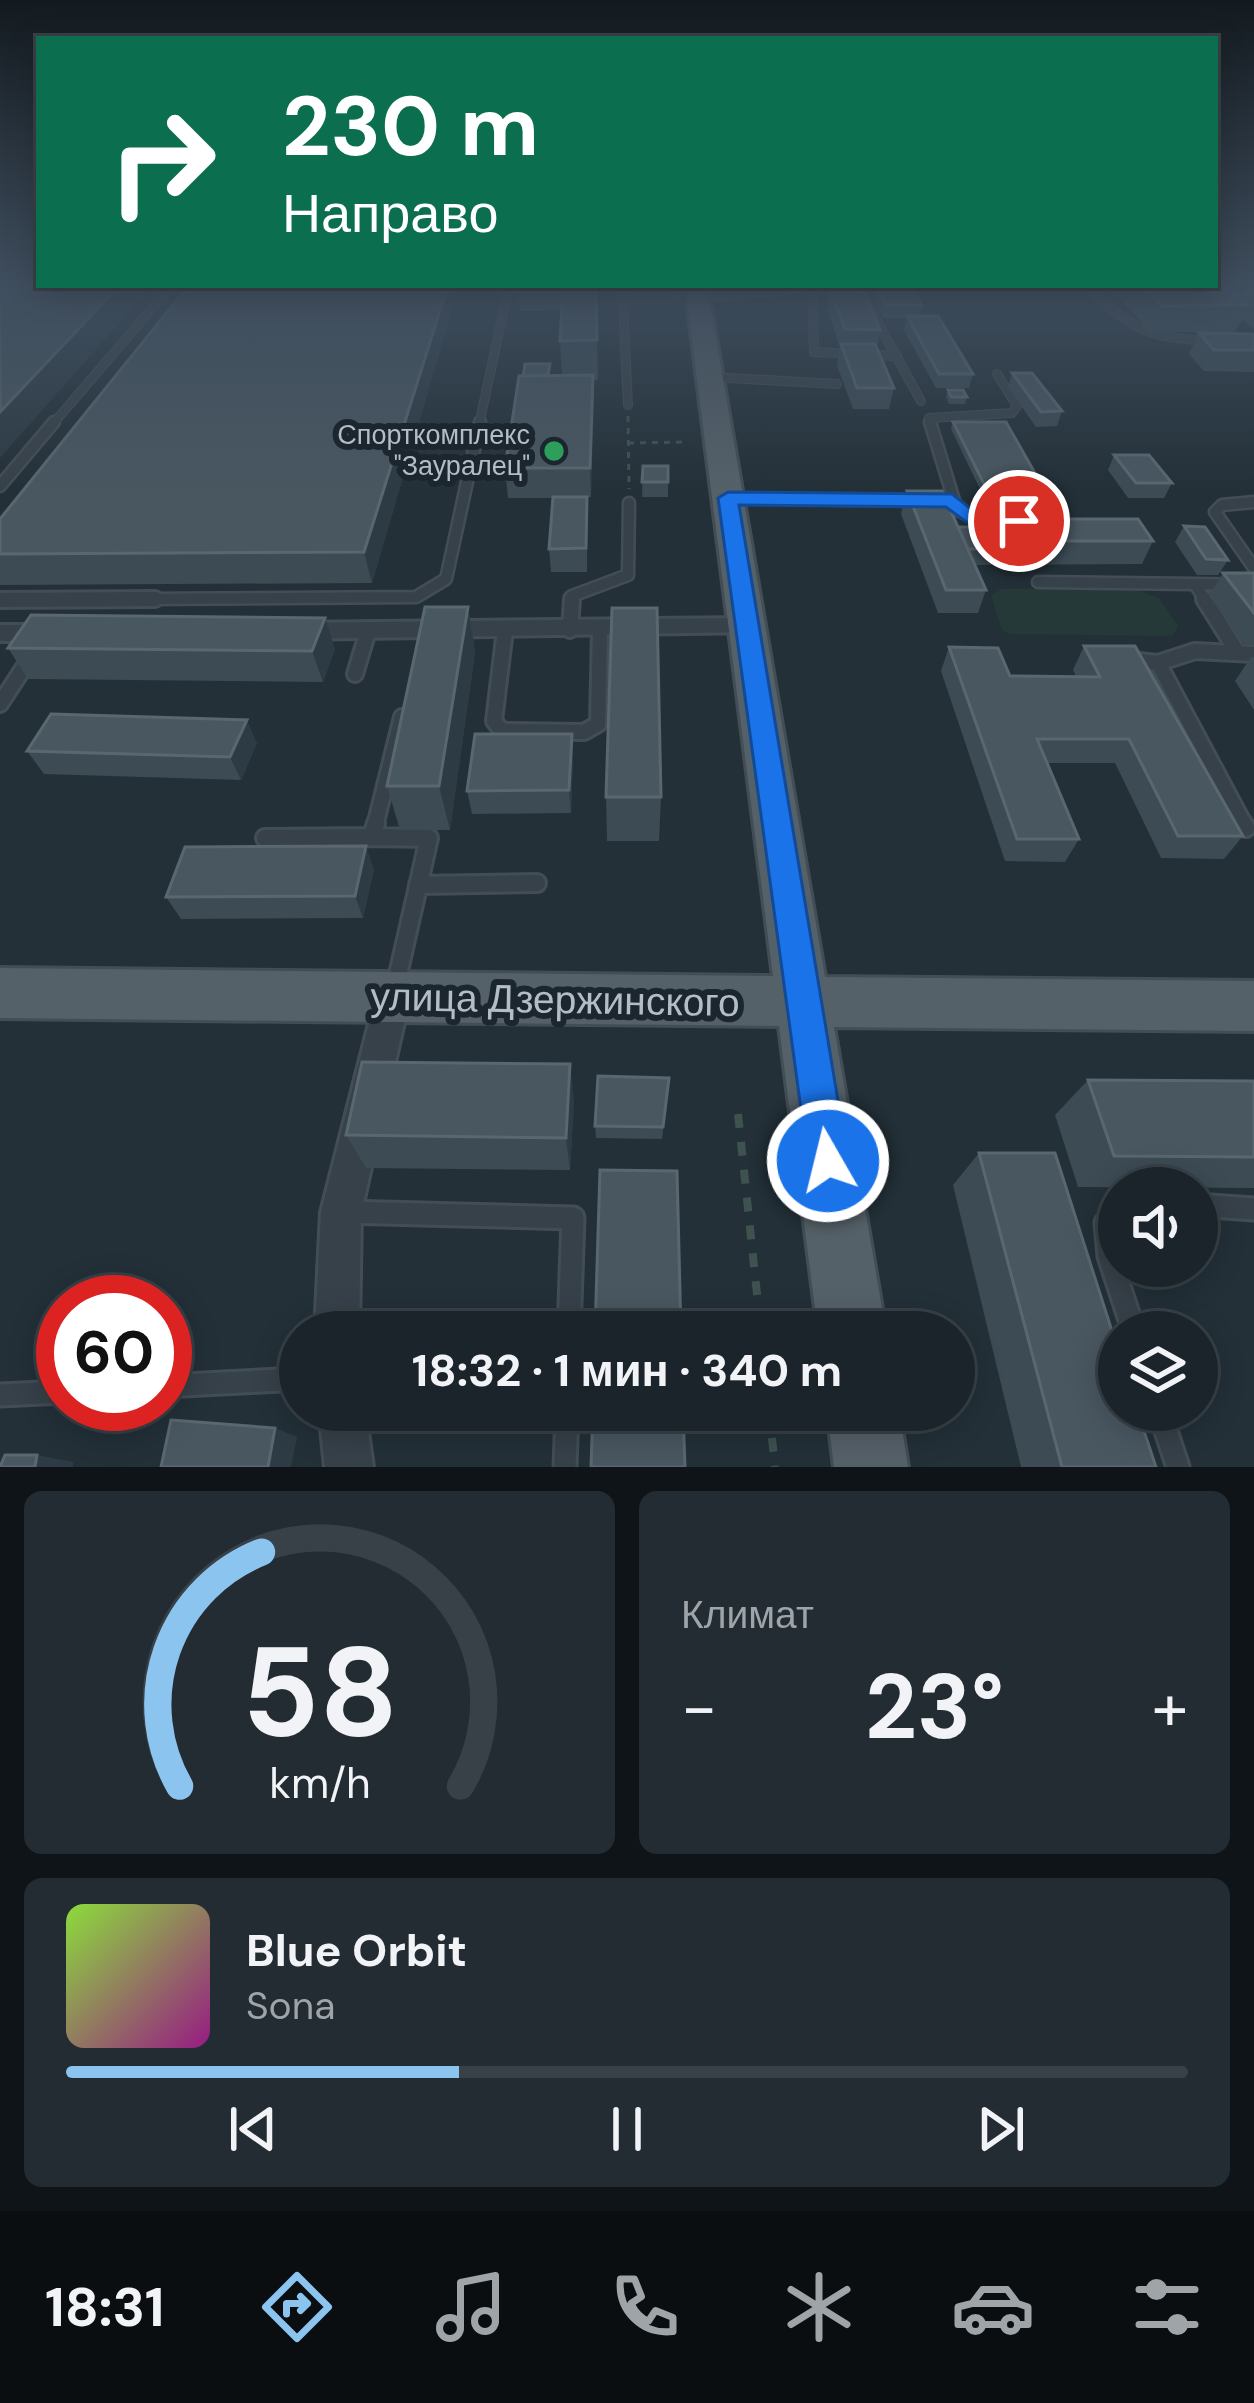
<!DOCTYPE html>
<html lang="ru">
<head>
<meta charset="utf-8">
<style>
  body { margin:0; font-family:"DM Sans",sans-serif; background:#232c32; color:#f1f3f6; height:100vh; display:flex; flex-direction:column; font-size:45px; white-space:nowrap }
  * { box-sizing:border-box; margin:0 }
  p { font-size:39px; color:#9fa4a8 }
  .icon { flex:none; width:66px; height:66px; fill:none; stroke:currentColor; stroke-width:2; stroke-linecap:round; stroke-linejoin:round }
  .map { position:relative; height:1467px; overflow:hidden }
  .sheet { display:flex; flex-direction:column; gap:24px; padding:24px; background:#0e1417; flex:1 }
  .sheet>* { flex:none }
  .hud { position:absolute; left:36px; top:36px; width:1182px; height:252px; border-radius:0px; box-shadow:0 6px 30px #0003,0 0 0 3px #384147; background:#0b6e4f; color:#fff; overflow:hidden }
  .fabs { position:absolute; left:1098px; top:1167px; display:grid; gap:24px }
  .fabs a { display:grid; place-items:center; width:120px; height:120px; border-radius:50%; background:#1a242a; box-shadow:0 6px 30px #0003,0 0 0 3px #384147; font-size:60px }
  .speed { position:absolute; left:36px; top:1275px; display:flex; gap:24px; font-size:60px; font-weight:700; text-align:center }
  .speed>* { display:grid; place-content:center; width:156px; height:156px; border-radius:50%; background:#1a242a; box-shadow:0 6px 30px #0003,0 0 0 3px #384147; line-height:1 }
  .speed .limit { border:18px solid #d22; background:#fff; color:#111 }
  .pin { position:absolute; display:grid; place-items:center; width:102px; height:102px; color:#fff; margin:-51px; border:6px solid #fff; border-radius:50%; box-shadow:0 3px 12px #0007 }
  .me { position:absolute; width:132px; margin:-66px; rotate:352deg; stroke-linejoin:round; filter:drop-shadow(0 0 9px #0008) }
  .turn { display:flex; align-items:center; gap:42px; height:252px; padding:0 48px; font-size:54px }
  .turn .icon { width:156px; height:156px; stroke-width:2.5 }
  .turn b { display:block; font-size:84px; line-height:102px }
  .big { font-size:90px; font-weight:700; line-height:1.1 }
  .sheet .card { flex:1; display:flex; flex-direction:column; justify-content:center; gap:18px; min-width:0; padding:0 42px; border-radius:18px; background:#232c32 }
  .sheet .dial { align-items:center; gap:0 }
  .dial svg { height:312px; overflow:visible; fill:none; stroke:#384147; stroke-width:7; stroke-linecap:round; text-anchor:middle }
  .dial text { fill:#f1f3f6; stroke:none }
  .song { display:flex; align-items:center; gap:36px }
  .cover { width:144px; height:144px; border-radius:18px; background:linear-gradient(135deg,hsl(90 70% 55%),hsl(310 70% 35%)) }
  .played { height:12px; border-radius:6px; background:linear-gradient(90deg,#8cc4f0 35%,#384147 35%) }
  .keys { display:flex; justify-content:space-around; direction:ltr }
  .heat { display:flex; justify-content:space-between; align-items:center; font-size:66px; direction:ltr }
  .sheet .tiles { flex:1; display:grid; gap:24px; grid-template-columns:1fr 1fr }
  .card:last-child { grid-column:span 2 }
  .trip { position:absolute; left:279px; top:1311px; width:696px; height:120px; border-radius:60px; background:#1a242a; box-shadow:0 6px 30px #0003,0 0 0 3px #384147; font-weight:700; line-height:120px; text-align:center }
  .menu { display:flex; height:192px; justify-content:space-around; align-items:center; background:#0a0e11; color:#9fa4a8 }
  .menu .icon { width:84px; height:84px }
  .menu .current { color:#8cc4f0 }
  .menu b { font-size:54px; color:#f1f3f6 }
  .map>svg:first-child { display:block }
  .green { fill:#253938 }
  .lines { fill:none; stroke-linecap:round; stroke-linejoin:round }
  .lane-far4-casing { stroke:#434d55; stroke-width:10 }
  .lane-far3-casing { stroke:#434d55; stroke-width:15 }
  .lane-far2-casing { stroke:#434d55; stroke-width:20 }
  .lane-far1-casing { stroke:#434d55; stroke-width:22 }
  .lane-casing { stroke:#434d55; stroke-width:27 }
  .street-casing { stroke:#434d55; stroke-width:6 }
  .secondary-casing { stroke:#434d55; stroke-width:6 }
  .primary-casing { stroke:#434d55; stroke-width:6 }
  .path-far1 { stroke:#3e5250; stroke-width:3; stroke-dasharray:6 6; stroke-linecap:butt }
  .path { stroke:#3e5250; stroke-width:8; stroke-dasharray:14 14; stroke-linecap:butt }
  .lane-far4 { stroke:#374149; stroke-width:8 }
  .lane-far3 { stroke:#374149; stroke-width:10 }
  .lane-far2 { stroke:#374149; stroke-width:14 }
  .lane-far1 { stroke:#374149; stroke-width:16 }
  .lane { stroke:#374149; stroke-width:21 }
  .street { fill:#374149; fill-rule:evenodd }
  .secondary { fill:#45525c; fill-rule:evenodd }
  .primary { fill:#556169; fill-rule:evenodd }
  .wall { fill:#3c4b54 }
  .shaded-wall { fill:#2d3b44 }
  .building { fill:#495761; stroke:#596770; stroke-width:3 }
  .route { fill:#1a73e8; stroke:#114b97; stroke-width:3 }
  .leisure-dot { fill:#2e9e5b; stroke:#1c262e; stroke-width:4.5 }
  .labels { text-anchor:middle; stroke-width:12; stroke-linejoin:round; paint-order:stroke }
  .far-poi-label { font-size:27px; fill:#b2bdc5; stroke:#1c262e; text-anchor:end }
  .near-street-label { font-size:39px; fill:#b2bdc5; stroke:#1c262e }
</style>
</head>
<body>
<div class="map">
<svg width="1254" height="1467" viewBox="0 0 1254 1467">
  <rect width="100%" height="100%" fill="#233038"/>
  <!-- green -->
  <path class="green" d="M1001 589H1134L1159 598 1178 626 1173 635 1167 636 1009 634 1002 630 991 596Z"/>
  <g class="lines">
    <!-- lane-far4 casing -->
    <g class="lane-far4-casing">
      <path id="lane-far4" d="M622 285 628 405
        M812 285 814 352 897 356
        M857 285 921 401
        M1087 285C1129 329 1151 340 1212 340
        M622 300 698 296
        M710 377 837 384
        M52 425 172 285
        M479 425 509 285
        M931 425 929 418 1012 413 1017 406 997 374"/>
    </g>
    <!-- lane-far3 casing -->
    <g class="lane-far3-casing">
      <path id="lane-far3" d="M930 422 957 510 982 521H1010
        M0 486 54 422
        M728 498 921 501
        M1254 502 1222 505 1215 512 1254 568
        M1038 582 1195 584
        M0 600 416 597 446 579 480 422
        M572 602V596L628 575 629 503
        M1206 602 1195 584 1254 585"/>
    </g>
    <!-- lane-far2 casing -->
    <g class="lane-far2-casing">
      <path id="lane-far2" d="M1204 599 1238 653
        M0 600 155 599
        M505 630 494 721 502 731 584 732 598 724 600 629
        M570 630 572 599
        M1129 660 1158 663 1195 651 1254 654
        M1158 663 1245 826
        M355 674 368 631
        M0 704 30 658
        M375 826 402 717"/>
    </g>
    <!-- lane-far1 casing -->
    <g class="lane-far1-casing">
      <path id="lane-far1" d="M1243 823 1246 828
        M372 837 429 838 395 988
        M265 838 372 837 376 823
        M418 885 537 883"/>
    </g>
    <!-- lane casing -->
    <g class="lane-casing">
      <path id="lane" d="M1197 1205 1254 1209
        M1119 1208 1106 1223 1109 1256 1134 1332
        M344 1212 573 1218 569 1332
        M165 1386 300 1379
        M0 1395 63 1392
        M1159 1410 1178 1467
        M565 1467 567 1410"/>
    </g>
    <!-- street casing -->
    <g class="street-casing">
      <path id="street" d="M746 618 758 626 754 632 292 639 280 631 292 623Z
        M0 625H56L68 633 56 641H0Z
        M393 980 405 985 410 996 361 1212 359 1332H315L321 1212 376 996 381 985Z
        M319 1410H365L373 1467H325Z"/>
    </g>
    <!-- secondary casing -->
    <g class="secondary-casing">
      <path id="secondary" d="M740 285H808L798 291 698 302 687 296 698 290Z"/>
    </g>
    <!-- primary casing -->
    <g class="primary-casing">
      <path id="primary" d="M685 285H707L825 977 1254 981V1031L834 1027 886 1332H818L779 1026 0 1018V968L773 976Z
        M827 1410H899L908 1467H834Z"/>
    </g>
    <!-- path-far1 -->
    <path class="path-far1" d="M628 416 629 489
      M628 443 688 442"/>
    <!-- path -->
    <path class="path" d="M738 1114 761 1332
      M769 1410 775 1467"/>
    <!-- lane-far4 -->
    <use href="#lane-far4" class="lane-far4"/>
    <!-- lane-far3 -->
    <use href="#lane-far3" class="lane-far3"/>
    <!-- lane-far2 -->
    <use href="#lane-far2" class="lane-far2"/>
    <!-- lane-far1 -->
    <use href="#lane-far1" class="lane-far1"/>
    <!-- lane -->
    <use href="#lane" class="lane"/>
    <!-- street -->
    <use href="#street" class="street"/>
    <!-- secondary -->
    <use href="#secondary" class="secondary"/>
    <!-- primary -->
    <use href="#primary" class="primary"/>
  </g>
  <!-- wall -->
  <path class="wall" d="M189 285H459L372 583 0 585V519Z
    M596 285 598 380H593L591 497H587V572H551L549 549 553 498H508L505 468 551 375H562L560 341 562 310 520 311 518 291Z
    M1106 285H1254V329L1244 320 1241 321 1235 332H1151Z
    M876 286 922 305 919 316 973 374 969 388H936L904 330 907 318H883L873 299Z
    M830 289 880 330 877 348 894 388 889 409H853L837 365 840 347 827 309Z
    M1199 333 1254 334V372L1204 371 1189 354Z
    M1012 373 1062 411 1057 426 1036 427 1008 387Z
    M948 390 967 397 965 404H949L946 397Z
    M953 422 1053 505 1050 512H991L951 429Z
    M1114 455 1172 483 1164 498H1128L1108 470Z
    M643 466H668V497H642Z
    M907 491 958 527H994L997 519 1153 541 1142 564 975 565 986 590 978 613H938L901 514Z
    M1184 526 1228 560 1218 575H1197L1175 542Z
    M1223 573H1254V645H1245L1209 596Z
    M468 607 475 652 450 830H400L387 786Z
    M1084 646 1243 836 1224 859 1161 858 1115 763H1047L1079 839 1065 862 1005 861 941 671 949 647 1010 676H1076L1073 670Z
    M8 648 335 649 323 682 28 679Z
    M1251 657H1254V710L1235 681Z
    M572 734 573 757 571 813 472 814 467 791Z
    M257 743 241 780 44 774 27 751Z
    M606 797H661L659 841H607Z
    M374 869 363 918 181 919 166 897Z
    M669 1078 662 1139 596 1138 595 1126Z
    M1088 1080 1254 1081V1188L1078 1187 1055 1115Z
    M574 1100 570 1170 366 1168 346 1135Z
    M979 1153 1156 1467H1021L953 1185Z"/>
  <!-- shaded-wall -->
  <path class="shaded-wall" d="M120 285H153L0 458V412Z
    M448 285H459L372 583 364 552Z
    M593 375 594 403 591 497 590 468Z
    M468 607 475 652 450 830 439 786Z
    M325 618 335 649 323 682 312 651Z
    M247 720 257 743 241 780 230 757Z
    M572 734 573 757 571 813 569 790Z
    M366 846 374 869 363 918 355 896Z
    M570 1064 574 1100 570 1170 566 1138Z
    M275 1428 297 1437 291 1467H268Z
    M37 1455 73 1462V1467H35Z"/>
  <!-- building -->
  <path class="building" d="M0 285H120L0 412Z
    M189 285H448L364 552 0 554V519Z
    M519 285H563V290L518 291Z
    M563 285H596L597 340 560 341Z
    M1141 285H1254V294L1236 295 1248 305 1162 306Z
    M876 286H910L922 305H886Z
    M830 289H863L880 330 845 329Z
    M907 316H938L973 374H939Z
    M1199 333 1254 334V350H1214Z
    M841 344H875L894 388H857Z
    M525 364H550L548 375 523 376Z
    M1012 373H1032L1062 411 1041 412Z
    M593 375 590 468H505L519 376Z
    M948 390H963L967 397H951Z
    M953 422H1006L1053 505 994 504Z
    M1114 455H1149L1172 483H1136Z
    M643 466H668V482H642Z
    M907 491H942L986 590H946Z
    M553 497H587L586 548 549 549Z
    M997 519H1138L1153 541H1008Z
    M1184 526 1205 527 1228 560 1206 559Z
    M958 527H994L1005 549H968Z
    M1223 573H1254V613Z
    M425 607H468L439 786H387Z
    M612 608H657L661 797H606Z
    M31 615 325 618 312 651 8 648Z
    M1084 646H1135L1243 836H1178L1129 739H1037L1079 839H1017L949 647 998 648 1010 676 1100 677Z
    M51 714 247 720 230 757 27 751Z
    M475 734H572L569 790 467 791Z
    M366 846 355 896 166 897 185 847Z
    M362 1062 570 1064 566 1138 346 1135Z
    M598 1076 669 1078 663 1127 595 1126Z
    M1088 1080 1254 1081V1157L1114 1156Z
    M979 1153H1055L1119 1353V1410H1137L1156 1467H1062Z
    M600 1170 677 1171 681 1332H595Z
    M593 1410H683L685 1467H591Z
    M171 1420 275 1428 268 1467H161Z
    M5 1455H37L35 1467H0Z"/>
  <!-- sky -->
  <linearGradient id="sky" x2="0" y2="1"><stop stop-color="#131a1f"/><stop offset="0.58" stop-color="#3f4e5e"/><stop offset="1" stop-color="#3f4e5e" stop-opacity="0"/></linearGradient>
  <rect width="1254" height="490" fill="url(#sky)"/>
  <!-- route -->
  <path class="route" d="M728 492 952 494 975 512 1019 515 1030 521 1019 528 969 524 946 507 739 505 848 1161 842 1175 828 1180 814 1175 808 1161 718 498Z"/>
  <!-- markers -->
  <circle class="leisure-dot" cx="554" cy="451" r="12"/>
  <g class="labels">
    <!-- far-poi labels -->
    <g class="far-poi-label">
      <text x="530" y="444">Спорткомплекс<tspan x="530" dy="31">"Зауралец"</tspan></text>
    </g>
    <!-- near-street labels -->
    <g class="near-street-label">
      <text transform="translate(555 999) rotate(1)" y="14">улица Дзержинского</text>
    </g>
  </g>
</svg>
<div class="fabs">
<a><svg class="icon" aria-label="sound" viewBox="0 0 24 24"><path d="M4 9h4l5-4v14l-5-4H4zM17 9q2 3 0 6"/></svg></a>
<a><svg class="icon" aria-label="layers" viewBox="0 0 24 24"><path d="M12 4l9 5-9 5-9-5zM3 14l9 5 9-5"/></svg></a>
</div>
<div class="speed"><div class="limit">60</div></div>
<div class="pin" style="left:1019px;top:521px;background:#d93025"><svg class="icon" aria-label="arrive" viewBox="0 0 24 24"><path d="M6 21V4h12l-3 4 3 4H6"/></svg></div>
<svg class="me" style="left:828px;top:1161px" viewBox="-20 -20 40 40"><circle r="17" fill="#1a73e8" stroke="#fff" stroke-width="3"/><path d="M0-11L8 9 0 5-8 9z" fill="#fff"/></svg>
<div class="trip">18:32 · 1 мин · 340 m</div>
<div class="hud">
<div class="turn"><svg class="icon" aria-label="right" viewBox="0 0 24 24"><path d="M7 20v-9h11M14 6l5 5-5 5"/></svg><div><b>230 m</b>Направо</div></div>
</div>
</div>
<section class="sheet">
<div class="tiles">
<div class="card dial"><svg viewBox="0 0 100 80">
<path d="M14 69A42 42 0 1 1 86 69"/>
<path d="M14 69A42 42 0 0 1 35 9" stroke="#8cc4f0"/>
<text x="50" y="56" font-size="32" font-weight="700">58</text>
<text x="50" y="72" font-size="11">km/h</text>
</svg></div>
<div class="card"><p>Климат</p>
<div class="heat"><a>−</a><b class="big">23°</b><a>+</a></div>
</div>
<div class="card">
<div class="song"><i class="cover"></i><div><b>Blue Orbit</b><p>Sona</p></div></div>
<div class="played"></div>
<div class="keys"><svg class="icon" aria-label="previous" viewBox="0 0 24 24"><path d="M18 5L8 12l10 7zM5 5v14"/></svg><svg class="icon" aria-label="pause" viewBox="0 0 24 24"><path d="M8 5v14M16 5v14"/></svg><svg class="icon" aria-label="next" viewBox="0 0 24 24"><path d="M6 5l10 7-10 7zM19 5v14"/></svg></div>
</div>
</div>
</section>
<nav class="menu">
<b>18:31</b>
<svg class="icon current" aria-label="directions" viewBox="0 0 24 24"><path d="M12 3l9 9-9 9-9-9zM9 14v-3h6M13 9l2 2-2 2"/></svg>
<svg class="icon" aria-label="music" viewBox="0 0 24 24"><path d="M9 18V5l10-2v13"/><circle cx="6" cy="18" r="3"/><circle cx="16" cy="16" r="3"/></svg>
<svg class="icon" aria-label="phone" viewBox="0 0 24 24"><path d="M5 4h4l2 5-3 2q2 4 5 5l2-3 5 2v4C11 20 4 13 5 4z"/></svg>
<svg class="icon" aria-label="climate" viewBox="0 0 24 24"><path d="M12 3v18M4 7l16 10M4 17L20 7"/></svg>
<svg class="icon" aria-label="car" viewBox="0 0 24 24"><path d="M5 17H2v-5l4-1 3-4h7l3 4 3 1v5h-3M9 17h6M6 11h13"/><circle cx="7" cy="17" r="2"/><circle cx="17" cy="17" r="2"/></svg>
<svg class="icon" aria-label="filters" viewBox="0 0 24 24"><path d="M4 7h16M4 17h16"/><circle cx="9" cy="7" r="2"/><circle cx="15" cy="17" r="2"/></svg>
</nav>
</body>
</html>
